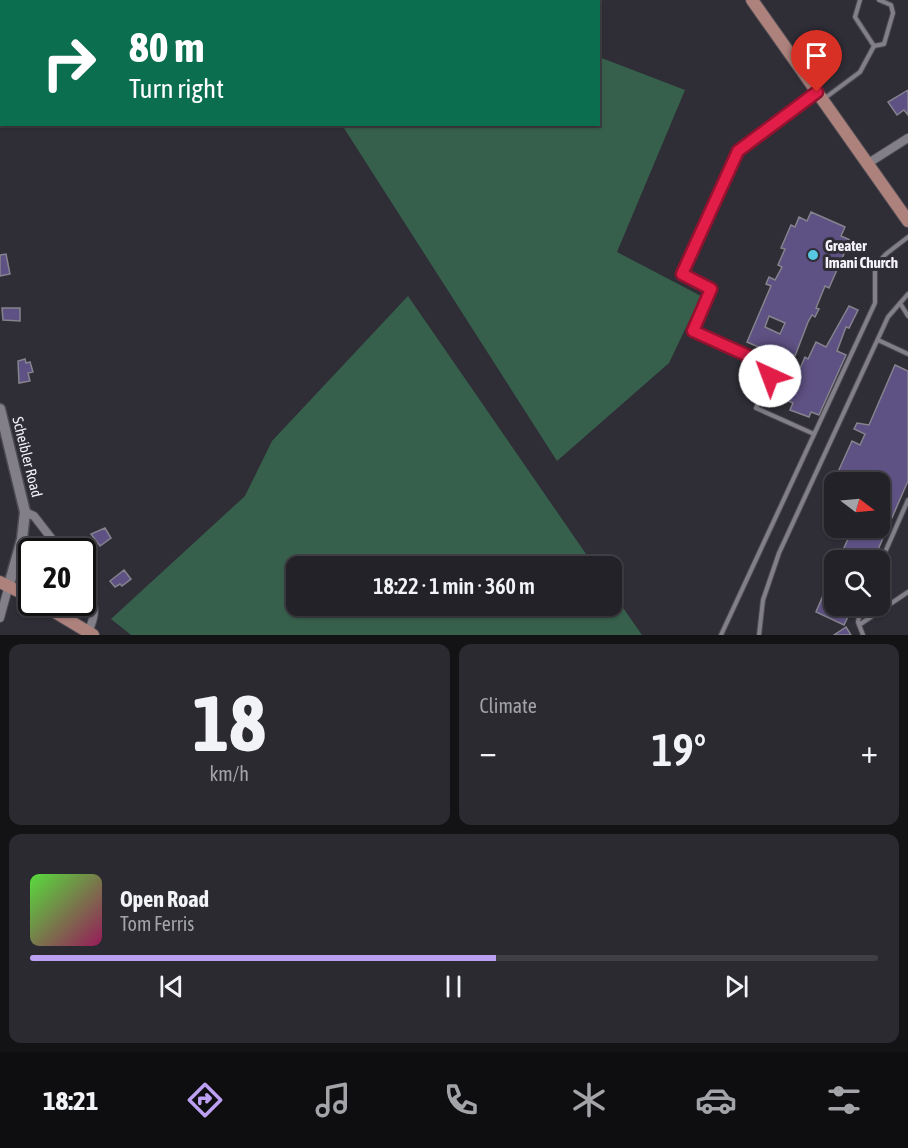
<!DOCTYPE html>
<html lang="en">
<head>
<meta charset="utf-8">
<style>
  body { margin:0; font-family:"Asap Condensed",sans-serif; background:#2b2a30; color:#f1f3f6; height:100vh; display:flex; flex-direction:column; font-size:22px; white-space:nowrap }
  * { box-sizing:border-box; margin:0 }
  p { font-size:20px; color:#a3a4a8 }
  .icon { flex:none; width:33px; height:33px; fill:none; stroke:currentColor; stroke-width:2; stroke-linecap:round; stroke-linejoin:round }
  .map { position:relative; height:635px; overflow:hidden }
  .sheet { display:flex; flex-direction:column; gap:9px; padding:9px; background:#131316; flex:1 }
  .sheet>* { flex:none }
  .top-card { position:absolute; left:0px; top:0px; width:600px; height:126px; box-shadow:0 2px 4px #0004,0 0 0 2px #403f45; background:#0b6e4f; color:#fff; overflow:hidden }
  .needle { width:39px; rotate:106deg }
  .controls { position:absolute; left:824px; top:472px; display:grid; gap:12px }
  .controls a { display:grid; place-items:center; width:66px; height:66px; border-radius:12px; background:#232228; box-shadow:0 2px 4px #0004,0 0 0 2px #403f45; font-size:30px }
  .speed { position:absolute; left:18px; top:538px; display:flex; gap:12px; font-size:30px; font-weight:700; text-align:center }
  .speed>* { display:grid; place-content:center; width:78px; height:78px; border-radius:50%; background:#232228; box-shadow:0 2px 4px #0004,0 0 0 2px #403f45; line-height:1 }
  .speed .limit { border:3px solid #111; border-radius:9px; background:#fff; color:#111 }
  .pin { position:absolute; display:grid; place-items:center; width:51px; height:51px; color:#fff; margin:-62px -26px; border-radius:50% 50% 50% 0; rotate:-45deg; box-shadow:0 0 6px #0007 }
  .pin .icon { rotate:45deg }
  .me { position:absolute; width:66px; margin:-33px; rotate:317deg; stroke-linejoin:round; filter:drop-shadow(0 0 4px #0008) }
  .turn { display:flex; align-items:center; gap:21px; height:126px; padding:0 30px; font-size:27px }
  .turn .icon { width:78px; height:78px; stroke-width:2.5 }
  .turn b { display:block; font-size:42px; line-height:51px }
  .big { font-size:45px; font-weight:600; line-height:1.1 }
  .sheet .card { flex:1; display:flex; flex-direction:column; justify-content:center; gap:9px; min-width:0; padding:0 21px; border-radius:12px; background:#2b2a30 }
  .sheet .dial { align-items:center; gap:0 }
  .dial b { font-size:78px; line-height:1 }
  .song { display:flex; align-items:center; gap:18px }
  .cover { width:72px; height:72px; border-radius:9px; background:linear-gradient(135deg,hsl(110 70% 55%),hsl(330 70% 35%)) }
  .played { height:6px; border-radius:3px; background:linear-gradient(90deg,#bca0f2 55%,#403f45 55%) }
  .keys { display:flex; justify-content:space-around; direction:ltr }
  .heat { display:flex; justify-content:space-between; align-items:center; font-size:33px; direction:ltr }
  .sheet .tiles { flex:1; display:grid; gap:9px; grid-template-columns:1fr 1fr }
  .card:last-child { grid-column:span 2 }
  .trip { position:absolute; left:286px; top:556px; width:336px; height:60px; border-radius:12px; background:#232228; box-shadow:0 2px 4px #0004,0 0 0 2px #403f45; font-weight:600; line-height:60px; text-align:center }
  .tab-bar { display:flex; height:96px; justify-content:space-around; align-items:center; background:#0e0e10; color:#a3a4a8 }
  .tab-bar .icon { width:42px; height:42px }
  .tab-bar .active { color:#bca0f2 }
  .tab-bar b { font-size:27px; color:#f1f3f6 }
  .map>svg:first-child { display:block }
  .green { fill:#37604c }
  .building { fill:#5e5183; stroke:#85838d; stroke-width:1.5; fill-rule:evenodd }
  .lines { fill:none; stroke-linecap:round; stroke-linejoin:round }
  .lane-casing { stroke:#4c4b52; stroke-width:6 }
  .street-casing { stroke:#4c4b52; stroke-width:10 }
  .secondary-casing { stroke:#4c4b52; stroke-width:13 }
  .primary-casing { stroke:#4c4b52; stroke-width:14 }
  .lane { stroke:#827f89; stroke-width:4 }
  .street { stroke:#827f89; stroke-width:8 }
  .secondary { stroke:#827f89; stroke-width:10 }
  .primary { stroke:#ae827c; stroke-width:12 }
  .route-casing { stroke:#92132f; stroke-width:15 }
  .route { stroke:#e11d48; stroke-width:10 }
  .poi-dot { fill:#58c9e3; stroke:#2f2d36; stroke-width:2 }
  .labels { text-anchor:middle; stroke-width:6; stroke-linejoin:round; paint-order:stroke }
  .poi-label { font-size:15px; font-weight:bold; fill:#f5f3f9; stroke:#2f2d36; text-anchor:start }
  .street-label { font-size:15px; fill:#f5f3f9; stroke:#2f2d36 }
</style>
</head>
<body>
<div class="map">
<svg width="908" height="635" viewBox="0 0 908 635">
  <rect width="100%" height="100%" fill="#2f2d36"/>
  <!-- green -->
  <path class="green" d="M262 0H394L400 1 263 2Z
    M599 57 685 90 617 252 701 296 669 363 557 461 342 125 598 124Z
    M408 296 595 567H297V606H612V592L642 635H131L111 619 245 496 272 441Z"/>
  <!-- building -->
  <path class="building" d="M908 90V115L904 110 897 115 888 102Z
    M811 212 845 227 841 236 850 240 829 288 825 286 816 308 819 309 815 317 812 315 808 322 795 356 782 350 779 356 747 342 771 286 766 284 769 277 775 280 782 267 778 265 785 249 781 248 791 225 795 227 799 217 807 221ZM769 316 785 323 780 334 765 327Z
    M6 254 10 274 0 276V255Z
    M849 306 858 310 849 328 846 327 837 351 846 355 819 415 811 412 809 417 790 410 793 403 786 400 805 357 808 359 816 342 826 347Z
    M2 308H20V321L3 320Z
    M25 359 26 363 30 362 33 372 28 373 30 381 19 383 18 361Z
    M895 365 908 371V481L873 561H838L853 528H879V483H833L852 441 860 445 865 434 854 429 857 423 869 425Z
    M105 528 111 538 100 546 91 534Z
    M124 570 131 579 122 586 120 584 115 587 110 581Z
    M834 570V606H853L844 625 816 612Z
    M846 627 851 635H834Z"/>
  <g class="lines">
    <!-- lane casing -->
    <g class="lane-casing">
      <path id="lane" d="M874 46 884 44 893 13 891 5 879 0
        M825 98 860 72 874 46 855 17 860 0
        M900 303 908 316
        M878 340 908 354
        M814 434 756 408 768 382 767 366 693 331 711 289 682 274 738 151 816 93
        M879 566 908 500
        M879 597 891 603
        M861 606 858 622 863 635
        M859 625 908 592
        M721 635 875 303V266L886 254 908 237
        M759 635 763 600 779 553 888 317 908 294"/>
    </g>
    <!-- street casing -->
    <g class="street-casing">
      <path id="street" d="M867 164 908 138
        M25 512 34 516 62 552
        M82 584C95 604 98 611 88 632
        M0 618 9 585"/>
    </g>
    <!-- secondary casing -->
    <g class="secondary-casing">
      <path id="secondary" d="M0 409 25 512 22 539 9 585"/>
    </g>
    <!-- primary casing -->
    <g class="primary-casing">
      <path id="primary" d="M752 0 908 221
        M0 582 32 598
        M40 603 93 635"/>
    </g>
    <!-- lane -->
    <use href="#lane" class="lane"/>
    <!-- street -->
    <use href="#street" class="street"/>
    <!-- secondary -->
    <use href="#secondary" class="secondary"/>
    <!-- primary -->
    <use href="#primary" class="primary"/>
  </g>
  <g class="lines">
    <!-- route casing -->
    <g class="route-casing">
      <path id="route" d="M770 376 764 363 693 331 711 289 682 274 738 151 817 92"/>
    </g>
    <!-- route -->
    <use href="#route" class="route"/>
  </g>
  <!-- markers -->
  <circle class="poi-dot" cx="813" cy="255" r="6"/>
  <g class="labels">
    <!-- poi labels -->
    <g class="poi-label">
      <text x="825" y="251">Greater<tspan x="825" dy="17">Imani Church</tspan></text>
    </g>
    <!-- street labels -->
    <g class="street-label">
      <text transform="translate(27 457) rotate(76)" y="5">Scheibler Road</text>
    </g>
  </g>
</svg>
<div class="controls">
<a><svg class="needle" viewBox="-14 -14 28 28"><path d="M0-13l5 13h-10z" fill="#e53935"/><path d="M0 13l5-13h-10z" fill="#a3a4a8"/></svg></a>
<a><svg class="icon" aria-label="search" viewBox="0 0 24 24"><circle cx="10" cy="10" r="6"/><path d="M15 15l6 6"/></svg></a>
</div>
<div class="speed"><div class="limit">20</div></div>
<div class="pin" style="left:817px;top:92px;background:#d93025"><svg class="icon" aria-label="arrive" viewBox="0 0 24 24"><path d="M6 21V4h12l-3 4 3 4H6"/></svg></div>
<svg class="me" style="left:770px;top:376px" viewBox="-20 -20 40 40"><circle r="19" fill="#fff"/><path d="M0-13L10 11 0 6-10 11z" fill="#e11d48"/></svg>
<div class="trip">18:22 · 1 min · 360 m</div>
<div class="top-card">
<div class="turn"><svg class="icon" aria-label="right" viewBox="0 0 24 24"><path d="M7 20v-9h11M14 6l5 5-5 5"/></svg><div><b>80 m</b>Turn right</div></div>
</div>
</div>
<section class="sheet">
<div class="tiles">
<div class="card dial"><b>18</b><p>km/h</p></div>
<div class="card"><p>Climate</p>
<div class="heat"><a>−</a><b class="big">19°</b><a>+</a></div>
</div>
<div class="card">
<div class="song"><i class="cover"></i><div><b>Open Road</b><p>Tom Ferris</p></div></div>
<div class="played"></div>
<div class="keys"><svg class="icon" aria-label="previous" viewBox="0 0 24 24"><path d="M18 5L8 12l10 7zM5 5v14"/></svg><svg class="icon" aria-label="pause" viewBox="0 0 24 24"><path d="M8 5v14M16 5v14"/></svg><svg class="icon" aria-label="next" viewBox="0 0 24 24"><path d="M6 5l10 7-10 7zM19 5v14"/></svg></div>
</div>
</div>
</section>
<nav class="tab-bar">
<b>18:21</b>
<svg class="icon active" aria-label="directions" viewBox="0 0 24 24"><path d="M12 3l9 9-9 9-9-9zM9 14v-3h6M13 9l2 2-2 2"/></svg>
<svg class="icon" aria-label="music" viewBox="0 0 24 24"><path d="M9 18V5l10-2v13"/><circle cx="6" cy="18" r="3"/><circle cx="16" cy="16" r="3"/></svg>
<svg class="icon" aria-label="phone" viewBox="0 0 24 24"><path d="M5 4h4l2 5-3 2q2 4 5 5l2-3 5 2v4C11 20 4 13 5 4z"/></svg>
<svg class="icon" aria-label="climate" viewBox="0 0 24 24"><path d="M12 3v18M4 7l16 10M4 17L20 7"/></svg>
<svg class="icon" aria-label="car" viewBox="0 0 24 24"><path d="M5 17H2v-5l4-1 3-4h7l3 4 3 1v5h-3M9 17h6M6 11h13"/><circle cx="7" cy="17" r="2"/><circle cx="17" cy="17" r="2"/></svg>
<svg class="icon" aria-label="filters" viewBox="0 0 24 24"><path d="M4 7h16M4 17h16"/><circle cx="9" cy="7" r="2"/><circle cx="15" cy="17" r="2"/></svg>
</nav>
</body>
</html>
